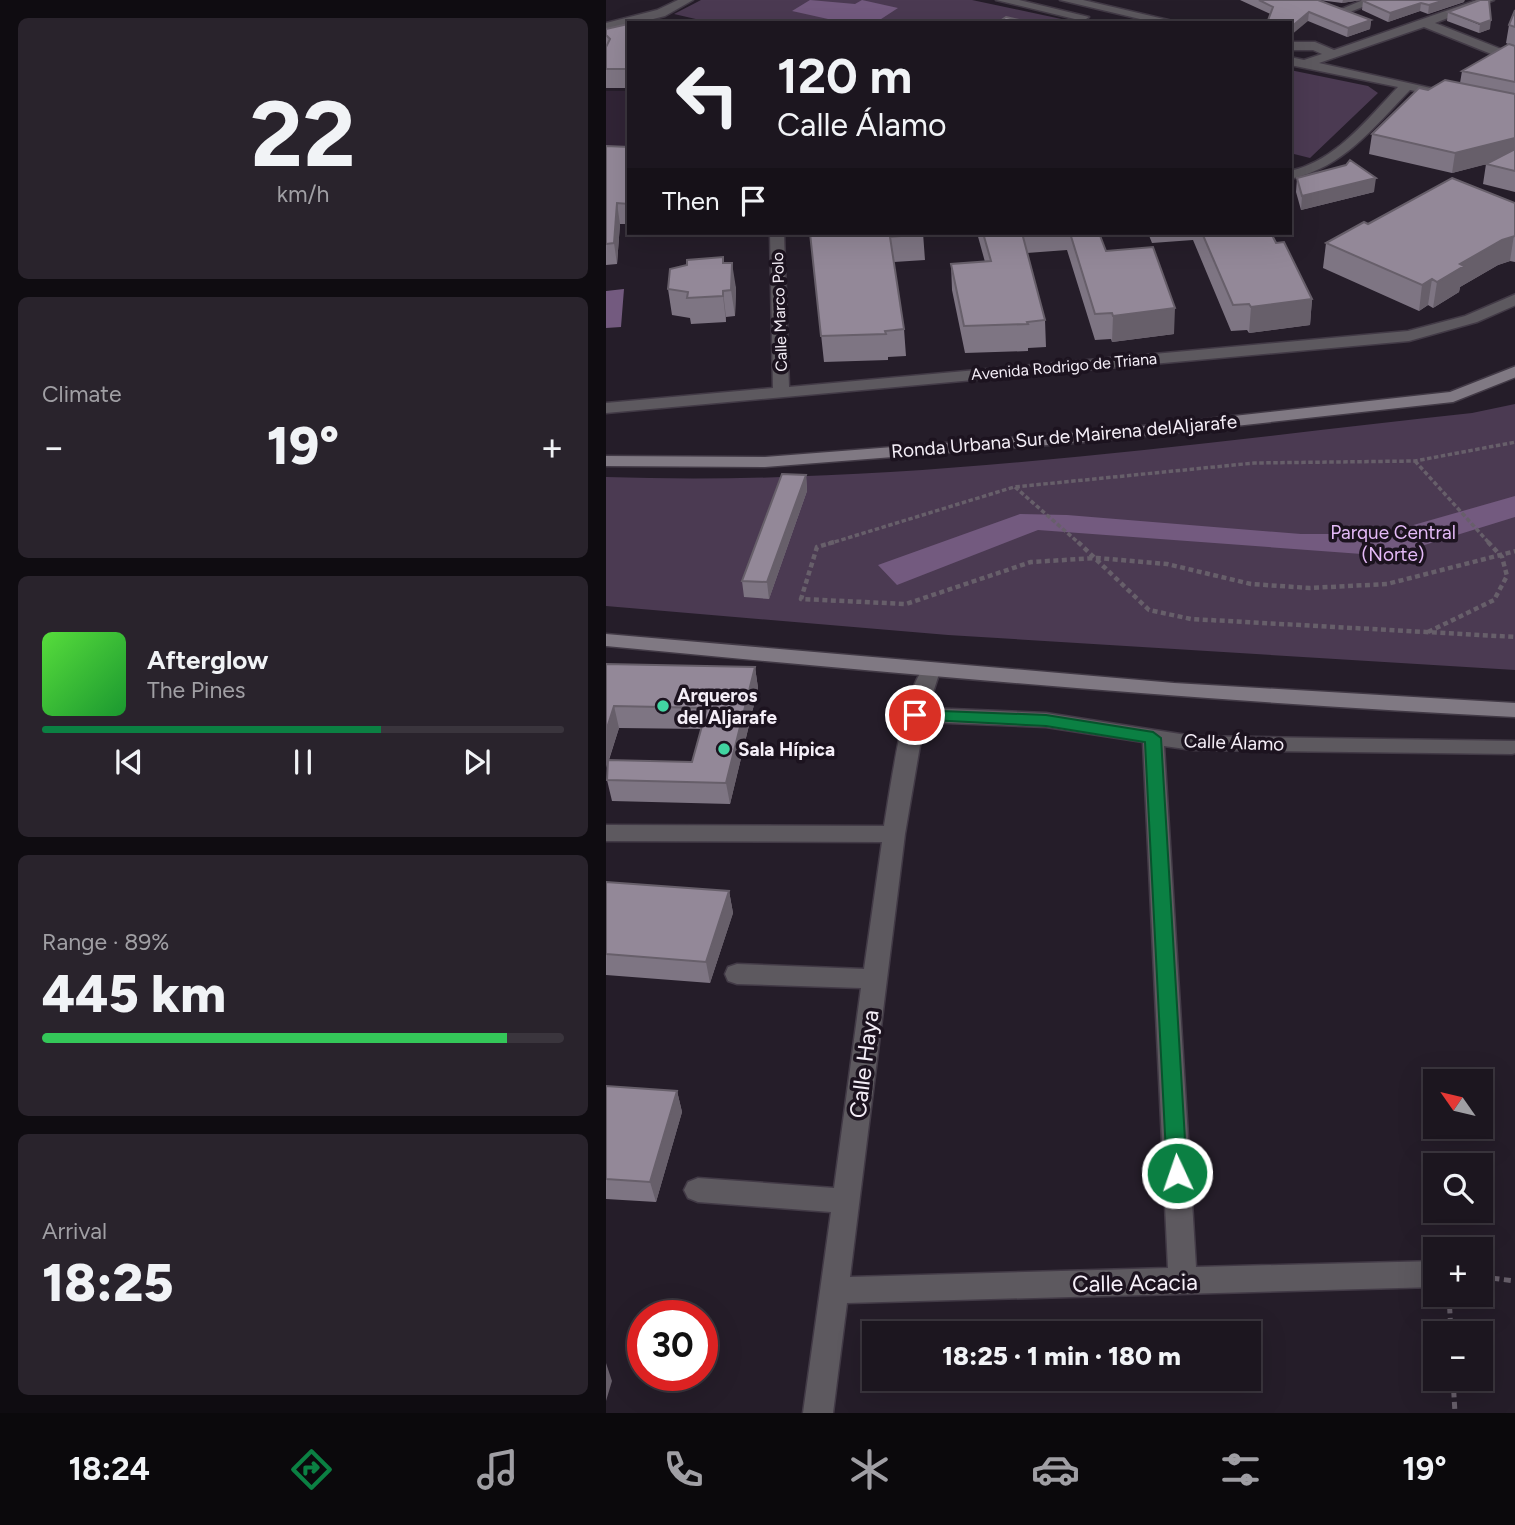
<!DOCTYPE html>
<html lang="en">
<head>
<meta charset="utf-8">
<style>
  body { margin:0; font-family:Figtree,sans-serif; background:#29232c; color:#f1f3f6; height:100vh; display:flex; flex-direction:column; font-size:26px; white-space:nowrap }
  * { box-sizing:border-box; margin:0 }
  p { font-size:23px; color:#a09fa4 }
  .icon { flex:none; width:38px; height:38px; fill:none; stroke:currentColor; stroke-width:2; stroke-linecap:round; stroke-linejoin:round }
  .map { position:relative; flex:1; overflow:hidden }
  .details { display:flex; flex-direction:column; gap:18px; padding:18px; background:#0f0c11; width:606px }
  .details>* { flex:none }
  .guide { position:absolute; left:21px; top:21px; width:665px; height:214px; border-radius:0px; box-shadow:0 7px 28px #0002,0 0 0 2px #3a353d; background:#1c161f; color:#f1f3f6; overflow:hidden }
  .needle { width:46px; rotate:304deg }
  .tools { position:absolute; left:817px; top:1069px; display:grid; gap:14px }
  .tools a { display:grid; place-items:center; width:70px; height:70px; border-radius:0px; background:#1c161f; box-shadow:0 7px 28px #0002,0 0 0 2px #3a353d; font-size:35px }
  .speed { position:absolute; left:21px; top:1300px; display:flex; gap:14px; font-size:35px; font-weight:700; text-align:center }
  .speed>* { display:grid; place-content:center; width:91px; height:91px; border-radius:50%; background:#1c161f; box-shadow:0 7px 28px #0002,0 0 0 2px #3a353d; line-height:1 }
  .speed .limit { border:10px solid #d22; background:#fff; color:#111 }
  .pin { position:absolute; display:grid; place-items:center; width:60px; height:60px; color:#fff; margin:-30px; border:4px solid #fff; border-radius:50%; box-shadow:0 2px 7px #0007 }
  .me { position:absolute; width:77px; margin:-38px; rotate:357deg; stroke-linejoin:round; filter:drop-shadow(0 0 5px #0008) }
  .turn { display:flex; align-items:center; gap:24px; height:147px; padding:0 35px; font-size:32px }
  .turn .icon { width:91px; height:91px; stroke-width:2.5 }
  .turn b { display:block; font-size:49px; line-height:60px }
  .then { display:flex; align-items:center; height:66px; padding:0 35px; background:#0003; gap:14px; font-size:26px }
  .big { font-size:52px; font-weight:800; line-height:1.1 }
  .details .tile { flex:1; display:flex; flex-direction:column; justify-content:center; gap:10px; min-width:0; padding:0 24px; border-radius:10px; background:#29232c }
  .details .dial { align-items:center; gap:0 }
  .dial b { font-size:91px; line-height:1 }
  .song { display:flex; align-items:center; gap:21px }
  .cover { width:84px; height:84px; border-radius:10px; background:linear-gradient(135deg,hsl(110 70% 55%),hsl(130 70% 35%)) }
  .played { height:7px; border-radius:4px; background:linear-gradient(90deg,#0b8043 65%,#3a353d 65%) }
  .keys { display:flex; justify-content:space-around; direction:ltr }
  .heat { display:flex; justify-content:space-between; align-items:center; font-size:38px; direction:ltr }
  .charge { height:10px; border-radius:5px; background:linear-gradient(90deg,#34c759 89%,#3a353d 0) }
  .trip { position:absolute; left:256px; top:1321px; width:399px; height:70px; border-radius:0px; background:#1c161f; box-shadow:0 7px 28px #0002,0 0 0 2px #3a353d; font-weight:800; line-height:70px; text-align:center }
  .tab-bar { display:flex; height:112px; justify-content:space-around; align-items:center; background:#0b090c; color:#a09fa4 }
  .tab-bar .icon { width:49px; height:49px }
  .tab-bar .selected { color:#0b8043 }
  .tab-bar b { font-size:32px; color:#f1f3f6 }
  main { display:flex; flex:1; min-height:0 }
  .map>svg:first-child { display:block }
  .built { fill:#312436 }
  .green { fill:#4b3a52 }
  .water { fill:#735a7f }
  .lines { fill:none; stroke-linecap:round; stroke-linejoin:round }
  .street-casing { stroke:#423a46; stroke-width:3 }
  .secondary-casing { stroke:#423a46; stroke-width:3 }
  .path-far2 { stroke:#675f6a; stroke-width:3.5; stroke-dasharray:4.5 2.5; stroke-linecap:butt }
  .path-far1 { stroke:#675f6a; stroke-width:4.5; stroke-dasharray:5 3.5; stroke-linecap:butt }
  .path { stroke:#675f6a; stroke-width:5; stroke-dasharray:7 4.5; stroke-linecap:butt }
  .street { fill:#5d595f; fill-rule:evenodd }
  .secondary { fill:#807983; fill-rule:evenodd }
  .wall { fill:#7e7583; fill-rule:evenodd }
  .shaded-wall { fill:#675f6a }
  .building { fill:#938898; stroke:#675f6a; stroke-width:2 }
  .route { fill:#0b8043; stroke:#07532c; stroke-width:2 }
  .poi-dot { fill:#41d4a1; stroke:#1c131f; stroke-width:2.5 }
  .labels { text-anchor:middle; stroke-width:7; stroke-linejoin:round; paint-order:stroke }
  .far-street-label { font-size:16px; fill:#f4eef7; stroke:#1c131f }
  .street-label { font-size:19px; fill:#f4eef7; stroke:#1c131f }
  .park-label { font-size:19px; fill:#e4baf7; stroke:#1c131f }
  .poi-label { font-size:19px; font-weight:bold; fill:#f4eef7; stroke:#1c131f; text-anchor:start }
  .near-street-label { font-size:23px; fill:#f4eef7; stroke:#1c131f }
</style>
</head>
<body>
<main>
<section class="details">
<div class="tile dial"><b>22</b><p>km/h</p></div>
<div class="tile"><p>Climate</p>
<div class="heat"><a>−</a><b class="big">19°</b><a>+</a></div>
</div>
<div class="tile">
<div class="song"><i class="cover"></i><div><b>Afterglow</b><p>The Pines</p></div></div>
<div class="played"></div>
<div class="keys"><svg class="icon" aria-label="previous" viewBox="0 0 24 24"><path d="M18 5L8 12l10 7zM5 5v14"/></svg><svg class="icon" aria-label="pause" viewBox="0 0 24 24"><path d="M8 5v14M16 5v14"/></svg><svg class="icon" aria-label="next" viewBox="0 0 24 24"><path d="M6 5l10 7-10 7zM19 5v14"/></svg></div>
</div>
<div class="tile"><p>Range · 89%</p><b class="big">445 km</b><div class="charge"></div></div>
<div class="tile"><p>Arrival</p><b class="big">18:25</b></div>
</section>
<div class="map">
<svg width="910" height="1413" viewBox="0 0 910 1413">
  <rect width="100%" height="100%" fill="#251d29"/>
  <!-- built -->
  <path class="built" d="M0 91H23V224H0Z"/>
  <!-- green -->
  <path class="green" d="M95 0H366L474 23H107L68 14Z
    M684 70 762 86 772 93 704 158 684 153Z
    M909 404V670L342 635 0 606V477C290 487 578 444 866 413Z"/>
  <!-- water -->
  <path class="water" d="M204 0 249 4 256 0 292 8 269 23H240L186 11Z
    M18 289 15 327 0 328V291Z
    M909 496V517L783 556 432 530 291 585 272 565 414 514 461 515 695 534H776Z"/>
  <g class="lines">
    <!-- street casing -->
    <g class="street-casing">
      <path id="street" d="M72 0H87L59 16 0 31V23L51 10Z
        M390 0H413L483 17 477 21Z
        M454 0H477L575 23H551Z
        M757 0H774L739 14 733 10Z
        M871 0H888L829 23 910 55V64L818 27 713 63 856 95 849 99 804 90C768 127 737 168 684 179V171C730 161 761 119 792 87L684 65V57L698 60 716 54 707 50H684V42H709L728 50Z
        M164 233H178L183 387 802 331 859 316 910 294V305L871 322 803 341 0 413V403L167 388Z
        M324 664 334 671 322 708 440 713 587 736 910 741V753L906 754 587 750 558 746 590 1267 830 1261V1287L241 1303 227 1413H197L225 1212 92 1202 82 1198 78 1190 82 1182 92 1178 228 1188 255 988 131 984 122 981 119 974 122 967 131 964 258 969 276 842 0 841V825L278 826C283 798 299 671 324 664ZM318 722 440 727 537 742 562 1268 244 1277 299 834Z"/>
    </g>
    <!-- secondary casing -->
    <g class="secondary-casing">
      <path id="secondary" d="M910 366V377L847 402 492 441 159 467 0 466V456L159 457 492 431 844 392Z
        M0 634 568 683 910 703V717C606 702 303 675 0 646Z"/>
    </g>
    <!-- path-far2 -->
    <path class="path-far2" d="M809 461 884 544
      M409 487 474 544
      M222 544 408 487 648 463 809 461 910 442"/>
    <!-- path-far1 -->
    <path class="path-far1" d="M228 542 211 547 195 599 300 604 425 562 491 558 561 564 645 584 704 588 781 584 910 551
      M472 542 543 610 585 619 910 637
      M822 632 888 600 901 576 896 557 882 542"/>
    <!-- path -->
    <path class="path" d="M875 1277 910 1281
      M843 1295 845 1334
      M847 1379 849 1413"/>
    <!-- street -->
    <use href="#street" class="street"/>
    <!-- secondary -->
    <use href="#secondary" class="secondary"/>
  </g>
  <!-- wall -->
  <path class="wall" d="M634 0H712L765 20 764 29 741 37 702 21 684 23Z
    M713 0H755L736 3Z
    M757 1 858 2 822 14 814 11 782 22 756 10Z
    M909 10V192L877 184 880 164 846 173 763 154 766 134 822 90 854 83 856 71 904 45 900 43 903 25Z
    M842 12 884 29 873 33 841 21Z
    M23 24V88H0V29Z
    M0 146 23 147V224H14L11 264 0 265V267Z
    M691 178 768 192 695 210 690 192Z
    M909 203V262L904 261 892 265 854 287 853 292 827 308 822 305 813 311 717 268 720 243 762 224Z
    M204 233H317L319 260 288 262 298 329 300 356 282 357V360L218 362Z
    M371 233H493L500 251 568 334 506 342 505 339 489 340 461 250 421 253 439 320 440 347 422 348V351L359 353 346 290 345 264 379 262Z
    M542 233H665L706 299 704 325 643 333 641 330 625 331 587 240 546 243Z
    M117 257 118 263 130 288 129 316 120 317V322L85 324 84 318 66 315 62 289Z
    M200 475 201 491 163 599 138 597 136 581Z
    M0 664 149 667 152 688 124 804 6 801 1 780ZM13 728 95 729 86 762 3 760Z
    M0 882 123 891 127 913 104 983 0 975Z
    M0 1086 71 1091 76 1112 50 1202 0 1199Z"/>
  <!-- shaded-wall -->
  <path class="shaded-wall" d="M737 0H756L736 3Z
    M839 0H859L858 2 822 14 823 5Z
    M815 3 814 11 782 22 784 13Z
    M703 12 702 21 684 36V28Z
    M765 20 764 29 741 37 742 28Z
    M885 20 884 29 873 33 874 24Z
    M909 138V157L846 173 849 153Z
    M770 178 768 192 695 210 696 196Z
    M11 203 14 224 11 264 8 243Z
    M908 235 904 261 892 265 854 287 853 292 827 308 831 282 854 264 896 240Z
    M126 263 130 288 129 316 125 290Z
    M826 279 822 305 813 311 816 285Z
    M117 291 120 317V322L117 296Z
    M706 299 704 325 643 333 645 307Z
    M569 308 568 334 506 342 507 316Z
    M200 475 201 491 163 599 161 582Z
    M149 667 152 688 124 804 120 783Z
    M8 706 13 728 0 768V731Z
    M123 891 127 913 104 983 100 962Z
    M71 1091 76 1112 50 1202 44 1182Z
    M0 1363 6 1381 0 1401Z"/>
  <!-- building -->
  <path class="building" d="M653 0H712L765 20 742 28 703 12 684 28V23H661L667 7Z
    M760 0H839L823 5 815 3 784 13 757 1Z
    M874 0H883L885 20 874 24 842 12Z
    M909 10V27L903 25Z
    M400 17 426 23H391Z
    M22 24 23 69H0V47L4 39 0 35V29Z
    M903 44 909 46V82L856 71Z
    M839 80 909 94V138L849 153 766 134 813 88 822 90Z
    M0 146 23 147V204L11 203 8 243 0 244Z
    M909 149V171L880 164Z
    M744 160 770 178 696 196 691 178 740 165Z
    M846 178 909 203V236L896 240 854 264 858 266 831 282 826 279 816 285 720 243 758 222 762 224Z
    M204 233H317L318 234 284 237 298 329 279 331 280 334 215 336Z
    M377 233H416L439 320 421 322 422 324 358 326 345 264 385 261Z
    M464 233H493L500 251 547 247 569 308 507 316 506 313 489 314Z
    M596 233H665L670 243 678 242 706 299 645 307 643 304 627 305Z
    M117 257V263H126L125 290 117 291V296L81 298 82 292 62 289 64 269 81 265V260Z
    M176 474 200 475 161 582 136 581Z
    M0 664 149 667 120 783 1 780 2 760 86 762 101 708 8 706 0 731Z
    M0 882 123 891 100 962 0 954Z
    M0 1086 71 1091 44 1182 0 1179Z"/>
  <!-- route -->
  <path class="route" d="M309 710 440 715 547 732 555 738 581 1173 578 1179 571 1182 564 1179 561 1173 539 742 440 726 304 719 301 715Z"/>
  <!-- markers -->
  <g class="poi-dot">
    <circle cx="57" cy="706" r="7"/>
    <circle cx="118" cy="749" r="7"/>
  </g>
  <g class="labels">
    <!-- far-street labels -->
    <g class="far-street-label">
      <text transform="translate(173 312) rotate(-92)" y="6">Calle Marco Polo</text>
      <text transform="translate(458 366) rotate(-5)" y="6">Avenida Rodrigo de Triana</text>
    </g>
    <!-- street labels -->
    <g class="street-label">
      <text transform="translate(458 436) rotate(-5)" y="7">Ronda Urbana Sur de Mairena delAljarafe</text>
      <text transform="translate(628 742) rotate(2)" y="7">Calle Álamo</text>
    </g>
    <!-- park labels -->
    <g class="park-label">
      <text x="787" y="539">Parque Central<tspan x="787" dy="22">(Norte)</tspan></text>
    </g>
    <!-- poi labels -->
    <g class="poi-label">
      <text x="71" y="702">Arqueros<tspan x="71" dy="22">del Aljarafe</tspan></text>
      <text x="132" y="756">Sala Hípica</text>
    </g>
    <!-- near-street labels -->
    <g class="near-street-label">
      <text transform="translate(258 1064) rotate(-83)" y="8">Calle Haya</text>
      <text transform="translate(529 1283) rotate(-1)" y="8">Calle Acacia</text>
    </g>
  </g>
</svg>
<div class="tools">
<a><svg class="needle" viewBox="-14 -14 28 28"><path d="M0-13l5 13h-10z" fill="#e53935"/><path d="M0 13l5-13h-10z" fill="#a09fa4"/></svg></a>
<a><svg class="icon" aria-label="search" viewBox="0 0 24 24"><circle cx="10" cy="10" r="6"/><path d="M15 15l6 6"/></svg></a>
<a>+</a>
<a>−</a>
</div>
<div class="speed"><div class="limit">30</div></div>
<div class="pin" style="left:309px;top:715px;background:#d93025"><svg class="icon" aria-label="arrive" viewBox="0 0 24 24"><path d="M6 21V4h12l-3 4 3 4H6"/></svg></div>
<svg class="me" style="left:571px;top:1173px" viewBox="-20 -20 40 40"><circle r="17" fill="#0b8043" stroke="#fff" stroke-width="3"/><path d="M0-11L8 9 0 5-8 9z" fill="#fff"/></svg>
<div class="trip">18:25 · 1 min · 180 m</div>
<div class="guide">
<div class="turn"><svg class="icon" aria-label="left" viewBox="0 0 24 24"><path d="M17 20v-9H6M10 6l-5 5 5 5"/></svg><div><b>120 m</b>Calle Álamo</div></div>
<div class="then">Then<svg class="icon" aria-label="arrive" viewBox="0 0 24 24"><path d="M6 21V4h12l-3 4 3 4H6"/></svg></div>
</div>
</div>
</main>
<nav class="tab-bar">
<b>18:24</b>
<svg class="icon selected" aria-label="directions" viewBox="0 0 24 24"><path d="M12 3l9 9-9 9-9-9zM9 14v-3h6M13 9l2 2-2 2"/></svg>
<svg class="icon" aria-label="music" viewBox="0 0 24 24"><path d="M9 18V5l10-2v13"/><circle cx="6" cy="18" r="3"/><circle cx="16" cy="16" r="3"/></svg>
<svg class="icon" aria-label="phone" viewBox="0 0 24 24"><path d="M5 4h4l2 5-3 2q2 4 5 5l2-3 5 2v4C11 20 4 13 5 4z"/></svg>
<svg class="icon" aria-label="climate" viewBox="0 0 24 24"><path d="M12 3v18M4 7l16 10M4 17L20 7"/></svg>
<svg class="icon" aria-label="car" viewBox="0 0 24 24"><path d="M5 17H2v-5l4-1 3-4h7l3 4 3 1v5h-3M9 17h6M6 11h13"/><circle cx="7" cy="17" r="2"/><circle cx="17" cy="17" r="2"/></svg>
<svg class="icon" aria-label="filters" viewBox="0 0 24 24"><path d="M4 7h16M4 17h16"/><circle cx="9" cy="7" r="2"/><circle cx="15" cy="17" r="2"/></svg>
<b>19°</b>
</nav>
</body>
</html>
